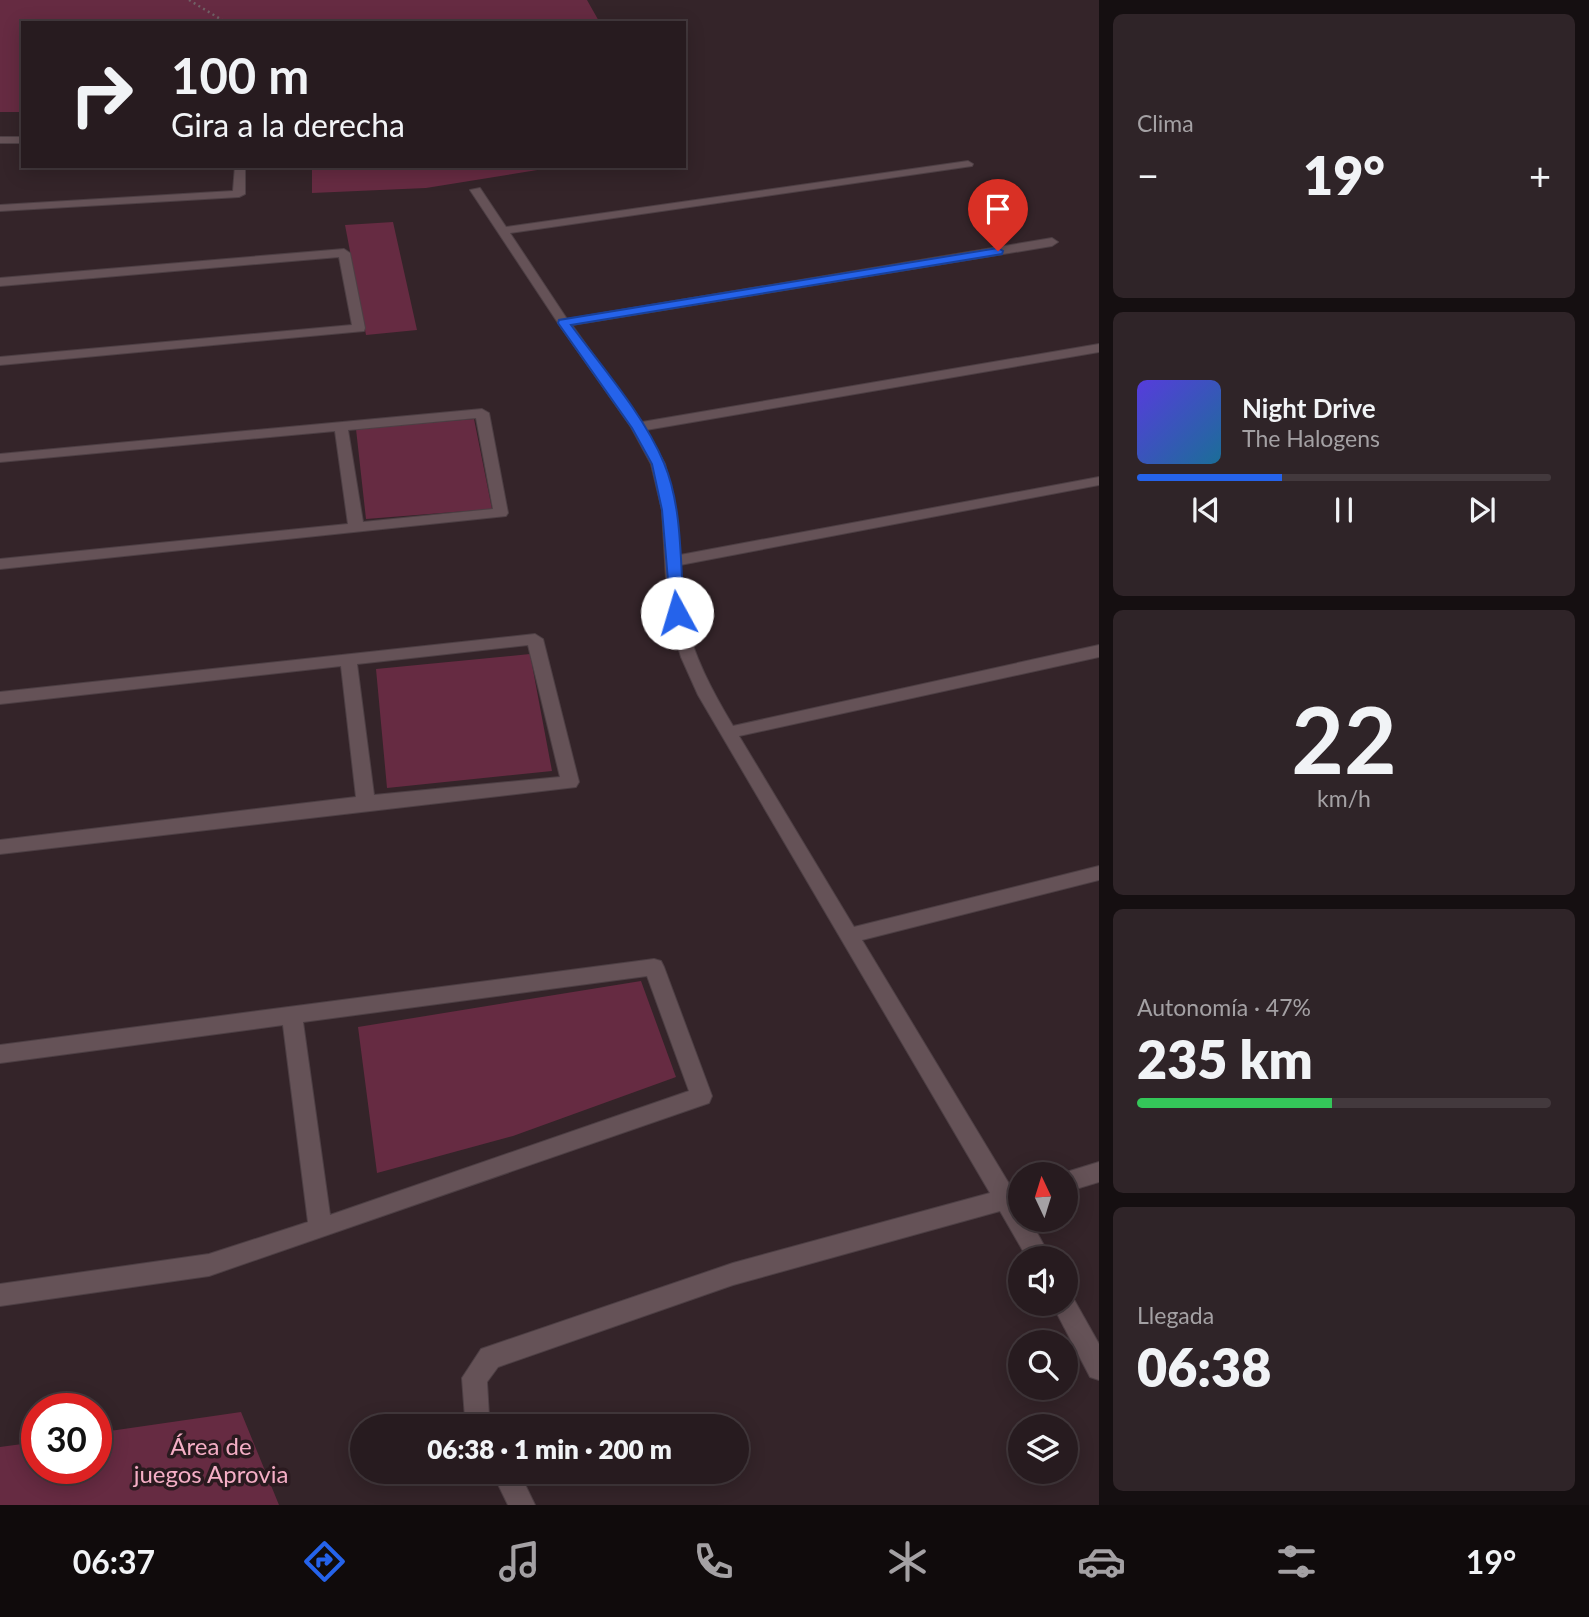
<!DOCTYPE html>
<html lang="es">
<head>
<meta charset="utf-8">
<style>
  body { margin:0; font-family:Lato,sans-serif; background:#2f2428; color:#f1f3f6; height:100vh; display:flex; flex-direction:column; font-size:26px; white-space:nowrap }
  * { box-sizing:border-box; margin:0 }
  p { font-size:23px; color:#a4a1a4 }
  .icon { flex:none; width:38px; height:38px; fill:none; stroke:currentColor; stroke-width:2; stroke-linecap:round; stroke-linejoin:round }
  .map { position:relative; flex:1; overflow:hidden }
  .panel { display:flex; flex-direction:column; gap:14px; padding:14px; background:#150f11; width:490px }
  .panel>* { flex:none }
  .guide { position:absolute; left:21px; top:21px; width:665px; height:147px; border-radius:0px; box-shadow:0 4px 18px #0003,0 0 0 2px #43393d; background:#271b1f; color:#f1f3f6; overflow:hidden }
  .needle { width:46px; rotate:356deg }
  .tools { position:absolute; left:1008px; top:1162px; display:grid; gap:14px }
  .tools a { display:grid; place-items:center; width:70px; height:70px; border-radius:50%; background:#271b1f; box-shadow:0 4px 18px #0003,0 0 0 2px #43393d; font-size:35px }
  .speed { position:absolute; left:21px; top:1393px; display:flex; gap:14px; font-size:35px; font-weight:700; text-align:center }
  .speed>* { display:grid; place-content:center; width:91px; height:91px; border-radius:50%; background:#271b1f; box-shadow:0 4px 18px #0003,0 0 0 2px #43393d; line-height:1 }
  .speed .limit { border:10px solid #d22; background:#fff; color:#111 }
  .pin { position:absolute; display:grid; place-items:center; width:60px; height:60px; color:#fff; margin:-72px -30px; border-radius:50% 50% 50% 0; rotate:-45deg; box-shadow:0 0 7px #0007 }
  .pin .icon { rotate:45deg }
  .me { position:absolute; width:77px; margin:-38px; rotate:354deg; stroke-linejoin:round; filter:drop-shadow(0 0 5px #0008) }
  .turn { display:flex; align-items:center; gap:24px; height:147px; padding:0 35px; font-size:32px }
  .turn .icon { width:91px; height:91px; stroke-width:2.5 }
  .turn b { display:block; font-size:49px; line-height:60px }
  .big { font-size:52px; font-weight:800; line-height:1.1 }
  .panel .tile { flex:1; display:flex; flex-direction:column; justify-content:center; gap:10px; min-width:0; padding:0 24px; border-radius:10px; background:#2f2428 }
  .panel .dial { align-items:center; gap:0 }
  .dial b { font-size:91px; line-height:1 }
  .song { display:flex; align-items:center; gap:21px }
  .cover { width:84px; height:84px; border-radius:10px; background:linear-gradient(135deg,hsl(250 70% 55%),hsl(200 70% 35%)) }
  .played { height:7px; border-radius:4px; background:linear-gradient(90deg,#2563eb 35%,#43393d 35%) }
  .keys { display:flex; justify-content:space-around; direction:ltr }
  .heat { display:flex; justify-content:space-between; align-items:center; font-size:38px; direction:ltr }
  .charge { height:10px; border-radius:5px; background:linear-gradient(90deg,#34c759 47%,#43393d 0) }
  .trip { position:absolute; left:350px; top:1414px; width:399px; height:70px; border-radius:35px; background:#271b1f; box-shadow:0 4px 18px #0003,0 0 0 2px #43393d; font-weight:800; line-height:70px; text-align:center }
  .tabs { display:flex; height:112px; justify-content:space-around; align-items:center; background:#100b0c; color:#a4a1a4 }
  .tabs .icon { width:49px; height:49px }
  .tabs .current { color:#2563eb }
  .tabs b { font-size:32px; color:#f1f3f6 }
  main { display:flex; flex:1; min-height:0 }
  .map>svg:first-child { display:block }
  .green { fill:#662b42 }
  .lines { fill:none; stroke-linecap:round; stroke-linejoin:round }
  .minor-casing { stroke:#4d3f44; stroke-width:2 }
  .path { stroke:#706266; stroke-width:2.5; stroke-dasharray:2 3.5; stroke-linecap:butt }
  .minor { fill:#655257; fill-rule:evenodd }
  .route { fill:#2563eb; stroke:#184099; stroke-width:2 }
  .labels { text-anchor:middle; stroke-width:7; stroke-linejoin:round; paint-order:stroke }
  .near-park-label { font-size:24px; fill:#f4aec5; stroke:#2a1a1f }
</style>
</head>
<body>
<main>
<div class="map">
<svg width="1099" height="1505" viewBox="0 0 1099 1505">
  <rect width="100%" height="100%" fill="#342429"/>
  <!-- green -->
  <path class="green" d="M0 0H587L600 23H23V112H0Z
    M312 166H562L426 188 312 193Z
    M393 222 417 330 366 335 345 225Z
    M474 419 492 509 366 519 356 429Z
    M530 654 552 771 387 788 376 669Z
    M641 981 676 1077 513 1136 377 1173 358 1027Z
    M241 1412 279 1505H0V1447L37 1442V1468H96V1433Z"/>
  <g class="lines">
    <!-- minor casing -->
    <g class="minor-casing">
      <path id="minor" d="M0 137H23V143H0Z
        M968 161 973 164 972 166 510 233 567 319 1052 238 1058 242 1052 246 572 325 642 422 1099 344V352L646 430 665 464 676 510 680 555 1099 477V485L680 565C682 581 681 599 684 615 693 655 712 691 733 726L1099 645V657L739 736 854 927 1099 866V880L862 940 1011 1187 1020 1185V1220H1030L1051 1258H1027L1000 1211 733 1285 498 1367 487 1382 489 1416 493 1426H468L465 1418 462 1378 481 1349 733 1263 990 1193 698 695 681 657 668 613 662 510 651 464 631 427 558 323 470 190 480 188 506 227Z
        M235 166H245V194L239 197 0 211V205L233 191Z
        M344 249 350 253 365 328 364 331 0 365V357L352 325 339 257 0 286V278Z
        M482 409 489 413 508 513 506 516 0 569V559L348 524 335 431 0 462V454ZM476 418 493 509 363 522 348 430Z
        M535 634 543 639 579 782 576 787 0 854V840L356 797 341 666 0 704V692ZM528 645 560 777 374 795 357 664Z
        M654 959 661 961 664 967 712 1096 709 1103 209 1276 0 1306V1284L209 1254 308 1222 283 1025 0 1063V1045ZM647 976 689 1091 330 1215 303 1022Z
        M1099 1162V1182L1066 1192V1174H1060Z
        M1066 1293 1072 1296 1099 1344V1380L1090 1377 1052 1304H1066Z
        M492 1472H519L535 1505H508Z"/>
    </g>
    <!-- path -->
    <path class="path" d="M189 0 227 23"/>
    <!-- minor -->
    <use href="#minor" class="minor"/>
  </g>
  <!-- route -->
  <path class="route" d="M998 248 1003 251 1002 254 571 325C602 367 644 415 664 463 683 508 680 565 684 613L682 616H671L662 510 652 464 632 428 558 323 559 320Z"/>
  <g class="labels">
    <!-- near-park labels -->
    <g class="near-park-label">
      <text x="211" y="1455">Área de<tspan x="211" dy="28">juegos Aprovia</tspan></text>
    </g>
  </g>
</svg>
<div class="tools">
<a><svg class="needle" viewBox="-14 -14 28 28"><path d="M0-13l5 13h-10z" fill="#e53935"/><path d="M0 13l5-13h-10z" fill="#a4a1a4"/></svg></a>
<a><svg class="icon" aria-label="sound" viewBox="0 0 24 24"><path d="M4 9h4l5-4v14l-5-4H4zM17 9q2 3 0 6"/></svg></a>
<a><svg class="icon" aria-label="search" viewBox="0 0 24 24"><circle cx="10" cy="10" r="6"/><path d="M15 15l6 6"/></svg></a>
<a><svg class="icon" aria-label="layers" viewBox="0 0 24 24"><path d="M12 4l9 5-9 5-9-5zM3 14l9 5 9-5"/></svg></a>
</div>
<div class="speed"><div class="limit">30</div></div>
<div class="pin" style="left:998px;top:251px;background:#d93025"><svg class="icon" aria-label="arrive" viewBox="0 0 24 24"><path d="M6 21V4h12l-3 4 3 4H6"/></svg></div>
<svg class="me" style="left:677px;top:613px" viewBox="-20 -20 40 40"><circle r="19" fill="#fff"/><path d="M0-13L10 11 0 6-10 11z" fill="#2563eb"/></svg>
<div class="trip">06:38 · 1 min · 200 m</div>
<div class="guide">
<div class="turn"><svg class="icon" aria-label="right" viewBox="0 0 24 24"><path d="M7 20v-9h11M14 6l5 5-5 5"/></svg><div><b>100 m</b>Gira a la derecha</div></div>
</div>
</div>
<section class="panel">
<div class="tile"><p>Clima</p>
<div class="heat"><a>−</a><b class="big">19°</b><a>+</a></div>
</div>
<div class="tile">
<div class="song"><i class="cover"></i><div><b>Night Drive</b><p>The Halogens</p></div></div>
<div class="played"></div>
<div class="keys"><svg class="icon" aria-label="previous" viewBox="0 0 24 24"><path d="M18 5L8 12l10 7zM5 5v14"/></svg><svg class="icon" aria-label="pause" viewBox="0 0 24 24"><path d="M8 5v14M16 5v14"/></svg><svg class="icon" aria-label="next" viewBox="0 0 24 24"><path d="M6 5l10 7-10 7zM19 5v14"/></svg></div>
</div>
<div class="tile dial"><b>22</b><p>km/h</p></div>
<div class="tile"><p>Autonomía · 47%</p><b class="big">235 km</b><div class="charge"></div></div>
<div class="tile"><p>Llegada</p><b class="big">06:38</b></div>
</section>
</main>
<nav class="tabs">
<b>06:37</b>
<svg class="icon current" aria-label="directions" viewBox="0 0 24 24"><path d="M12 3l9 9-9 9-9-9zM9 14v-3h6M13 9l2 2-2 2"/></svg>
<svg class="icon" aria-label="music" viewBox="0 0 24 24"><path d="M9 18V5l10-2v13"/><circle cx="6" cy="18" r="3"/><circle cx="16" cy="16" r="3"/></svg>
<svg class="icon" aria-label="phone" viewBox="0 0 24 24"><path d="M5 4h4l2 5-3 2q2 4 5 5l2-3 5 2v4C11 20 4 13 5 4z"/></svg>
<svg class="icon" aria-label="climate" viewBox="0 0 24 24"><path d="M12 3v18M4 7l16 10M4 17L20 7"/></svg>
<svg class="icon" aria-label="car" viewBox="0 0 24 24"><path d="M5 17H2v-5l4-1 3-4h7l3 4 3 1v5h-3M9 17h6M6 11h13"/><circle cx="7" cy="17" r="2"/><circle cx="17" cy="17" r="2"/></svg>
<svg class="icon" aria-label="filters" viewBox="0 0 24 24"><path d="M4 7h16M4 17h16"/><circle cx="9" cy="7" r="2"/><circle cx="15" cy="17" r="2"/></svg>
<b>19°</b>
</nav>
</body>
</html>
